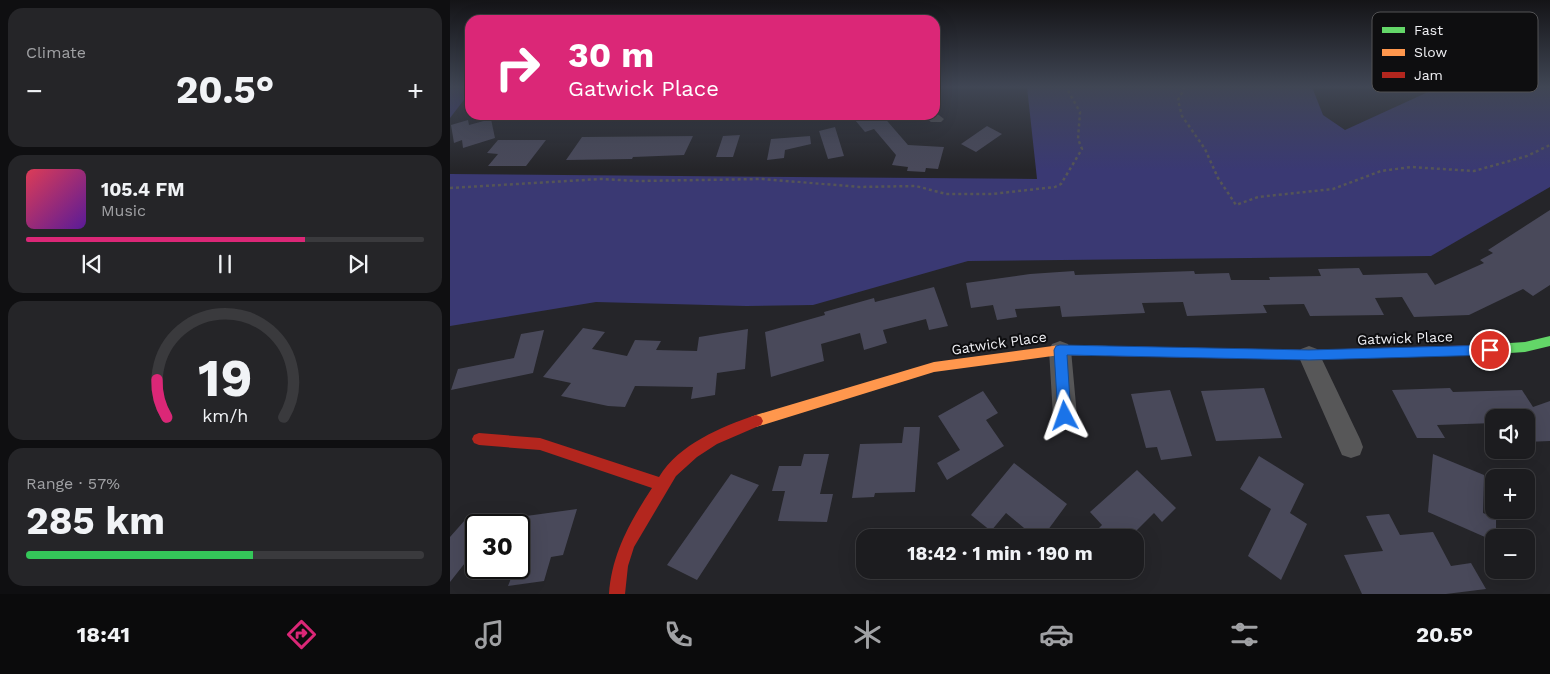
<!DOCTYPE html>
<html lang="en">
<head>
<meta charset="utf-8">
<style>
  body { margin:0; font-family:"Work Sans",sans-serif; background:#252528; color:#f1f3f6; height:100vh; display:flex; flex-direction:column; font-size:19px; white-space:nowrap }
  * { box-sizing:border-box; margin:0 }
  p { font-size:16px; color:#a0a1a4 }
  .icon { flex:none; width:28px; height:28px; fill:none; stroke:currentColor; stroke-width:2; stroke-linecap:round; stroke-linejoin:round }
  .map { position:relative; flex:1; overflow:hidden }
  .panel { display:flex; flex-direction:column; gap:8px; padding:8px; background:#0f0f11; width:450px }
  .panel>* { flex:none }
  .guide { position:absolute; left:15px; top:15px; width:475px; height:105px; border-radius:15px; box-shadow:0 5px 20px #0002,0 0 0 1px #3a3a3d; background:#db2777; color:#fff; overflow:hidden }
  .fabs { position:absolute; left:1035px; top:409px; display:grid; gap:10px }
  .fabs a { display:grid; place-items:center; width:50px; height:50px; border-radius:10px; background:#1c1c1f; box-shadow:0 5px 20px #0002,0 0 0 1px #3a3a3d; font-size:25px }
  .speed { position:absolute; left:15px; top:514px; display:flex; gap:10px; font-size:25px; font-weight:700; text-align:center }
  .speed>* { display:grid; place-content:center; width:65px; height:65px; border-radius:50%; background:#1c1c1f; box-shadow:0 5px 20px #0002,0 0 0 1px #3a3a3d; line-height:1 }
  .speed .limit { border:2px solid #111; border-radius:8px; background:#fff; color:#111 }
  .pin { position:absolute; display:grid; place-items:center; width:42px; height:42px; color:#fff; margin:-21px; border:2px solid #fff; border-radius:50%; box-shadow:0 1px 5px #0007 }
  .me { position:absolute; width:55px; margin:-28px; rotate:356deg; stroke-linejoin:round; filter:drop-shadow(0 0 4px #0008) }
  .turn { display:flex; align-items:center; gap:18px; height:105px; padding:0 20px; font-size:22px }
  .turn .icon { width:65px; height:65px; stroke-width:2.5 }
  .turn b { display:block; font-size:35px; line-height:42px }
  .big { font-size:38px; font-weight:700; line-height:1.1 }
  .panel .widget { flex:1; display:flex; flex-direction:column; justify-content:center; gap:8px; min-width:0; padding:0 18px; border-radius:15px; background:#252528 }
  .panel .dial { align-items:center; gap:0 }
  .dial svg { height:130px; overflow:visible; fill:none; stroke:#3a3a3d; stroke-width:7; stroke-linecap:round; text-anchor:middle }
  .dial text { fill:#f1f3f6; stroke:none }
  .song { display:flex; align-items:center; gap:15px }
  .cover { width:60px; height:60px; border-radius:8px; background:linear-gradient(135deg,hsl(350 70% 55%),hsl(270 70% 35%)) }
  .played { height:5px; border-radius:2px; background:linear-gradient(90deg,#db2777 70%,#3a3a3d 70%) }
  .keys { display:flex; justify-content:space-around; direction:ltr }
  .heat { display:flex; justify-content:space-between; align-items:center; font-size:28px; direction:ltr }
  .charge { height:8px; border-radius:4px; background:linear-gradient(90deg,#34c759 57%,#3a3a3d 0) }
  .trip { position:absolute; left:406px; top:529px; width:288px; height:50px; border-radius:15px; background:#1c1c1f; box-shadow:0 5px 20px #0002,0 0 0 1px #3a3a3d; font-weight:700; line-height:50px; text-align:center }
  .tab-bar { display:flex; height:80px; justify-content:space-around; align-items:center; background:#0b0b0c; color:#a0a1a4 }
  .tab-bar .icon { width:35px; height:35px }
  .tab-bar .active { color:#db2777 }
  .tab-bar b { font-size:22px; color:#f1f3f6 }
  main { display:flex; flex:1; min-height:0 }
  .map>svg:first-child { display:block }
  .green { fill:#3a3973 }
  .building { fill:#49495a }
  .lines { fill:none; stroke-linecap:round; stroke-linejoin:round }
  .path { stroke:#555557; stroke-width:2.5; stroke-dasharray:3 3; stroke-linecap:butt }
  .street { fill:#575758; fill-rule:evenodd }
  .fast { fill:#63d668; fill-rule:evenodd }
  .slow { fill:#ff974d; fill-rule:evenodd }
  .jam { fill:#b3261e; fill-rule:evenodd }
  .route { fill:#1a73e8; stroke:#114b97 }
  .labels { text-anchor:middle; stroke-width:4; stroke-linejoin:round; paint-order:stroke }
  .street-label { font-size:14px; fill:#f0f0f4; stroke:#0e0e10 }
  .key { fill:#0e0e10; stroke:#525254; stroke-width:1 }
  .key-label { font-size:14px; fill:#f0f0f4 }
</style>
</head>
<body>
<main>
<section class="panel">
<div class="widget"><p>Climate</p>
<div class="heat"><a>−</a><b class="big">20.5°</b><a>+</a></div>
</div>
<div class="widget">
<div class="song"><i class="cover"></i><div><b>105.4 FM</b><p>Music</p></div></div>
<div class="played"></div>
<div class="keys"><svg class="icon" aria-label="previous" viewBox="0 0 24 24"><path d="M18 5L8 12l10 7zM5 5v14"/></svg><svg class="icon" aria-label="pause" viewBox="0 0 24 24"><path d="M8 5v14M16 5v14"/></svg><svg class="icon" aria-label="next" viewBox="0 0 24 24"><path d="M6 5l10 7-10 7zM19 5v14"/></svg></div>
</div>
<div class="widget dial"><svg viewBox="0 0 100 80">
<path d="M14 69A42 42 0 1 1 86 69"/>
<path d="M14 69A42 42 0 0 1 8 46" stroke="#db2777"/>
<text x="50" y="56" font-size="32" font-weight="700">19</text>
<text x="50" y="72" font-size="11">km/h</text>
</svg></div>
<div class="widget"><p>Range · 57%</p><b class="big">285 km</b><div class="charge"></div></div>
</section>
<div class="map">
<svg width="1100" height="594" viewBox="0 0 1100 594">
  <rect width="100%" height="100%" fill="#252529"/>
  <!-- green -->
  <path class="green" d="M0 87H20V92L0 118Z
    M577 87H862L873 115 895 130 989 87H1100V187L981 256 518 261 363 305 296 306 146 302 0 326V174L587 179Z"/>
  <!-- building -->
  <path class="building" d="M421 115H432L458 145 494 147 488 169 476 168 475 172 457 171 458 167 442 165 446 155 424 129 415 132 405 120Z
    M41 119 45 138 13 148 12 140 4 143 1 125 18 120 19 125Z
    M537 126 552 134 526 152 511 144Z
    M385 127 394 156 378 159 369 131Z
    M290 135 283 157H266L273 136Z
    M243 136 234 155 183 157 182 159 116 160 132 137Z
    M360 136 361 144 335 150 334 158 317 160 321 139Z
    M48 140H96L76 166H38L48 154 37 153Z
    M1100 210V285L1083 296 1073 289 1019 315 964 317 952 297 925 298 934 315 860 316 854 304 813 305 817 313 737 316 733 302 692 303 695 313 612 317 610 306 565 309 567 317 547 320 543 305 521 308 516 283 580 274 624 271 625 275 744 271 745 274 779 273 781 280H820L819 277 871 276 868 269 909 268 913 275 977 273 985 285 1034 263 1030 260 1043 253 1038 250Z
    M484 287 498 326 479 330 476 319 433 330 437 343 414 350 410 333 371 344 374 361 321 377 315 332 375 315 374 312 424 298 425 302Z
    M133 328 155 332 142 349 177 356 185 340 211 341 206 350 247 351 249 337 298 329 295 369 267 373 265 395 241 399 243 387 185 386 175 407 158 406 111 396 121 383 93 377Z
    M94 330 83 373 1 390 8 369 64 358 71 334Z
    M814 388 832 438 766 441 751 391Z
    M1000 388 1003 392 1072 390 1083 407 1100 401V441L1076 442V418H1044V423L987 425 995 438H967L942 390Z
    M720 390 742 456 711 460 707 447 696 448 681 394Z
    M533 391 548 413 536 420 554 446 497 480 487 463 510 450 488 416Z
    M454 427H470L465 492 425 493 424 497 402 498 410 444 452 443Z
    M354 454H379L370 494H383L377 522 328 521 335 491H322L329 466H351Z
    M983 454 1034 475 1033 513 1046 518V538H1044V541L978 512Z
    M809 456 854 484 840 513 857 524 831 580 798 556 821 509 790 489Z
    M564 463 617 504 592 538H586L556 513 541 531 521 515Z
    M687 470 726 508 712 522 704 513 679 538H639L652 525 640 512Z
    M281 474 309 485 247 580 217 565Z
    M127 509 113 555 101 557 94 581 58 586 65 568H69V517Z
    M939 514 950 535 983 532 1001 566 1021 563 1036 589 996 594H912L894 555 933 551 916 516Z
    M15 520 26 523V549L0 582V537Z"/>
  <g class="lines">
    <!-- path -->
    <path class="path" d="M735 87 728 100 732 116 755 149 768 178 786 205 808 197 883 189 931 171 961 167 1024 171 1077 156 1100 145
      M0 188 151 179 188 181 313 179 409 187 466 186 496 194H542L605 187 611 184 632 149 628 139 630 112 616 87"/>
    <!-- street -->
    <path class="street" d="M485 112 494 119 491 122H481L472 115H485Z
      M610 341 618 344 621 350 627 416 623 423 615 426 607 423 603 416 599 350 602 344Z
      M859 346 867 349 910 439 913 447 910 455 901 458 892 455 848 355 851 349Z"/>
    <!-- fast -->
    <path class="fast" d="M1100 336V346L1075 352 1030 355 1026 354 1024 350 1026 346 1030 345 1075 342Z"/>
    <!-- slow -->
    <path class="slow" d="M138 115H354L350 118 330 120 142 118Z
      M610 345 659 346 663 347 665 351 663 355 659 356 610 355 484 372 306 427 301 425 299 421 301 417 306 415 484 362Z"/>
    <!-- jam -->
    <path class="jam" d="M1030 345 1034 346 1036 350 1034 354 1030 355 859 360 659 356 655 355 653 351 655 347 659 346 859 350Z
      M306 415 311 417 313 421 311 425 267 444 247 457 226 476 184 547 178 566 175 594H159C162 553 180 522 202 488L90 450 29 445 24 443 22 439 24 435 29 433 90 438 209 477C229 444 271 427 306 415Z"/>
  </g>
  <!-- sky -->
  <linearGradient id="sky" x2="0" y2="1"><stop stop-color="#141417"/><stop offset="0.51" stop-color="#404654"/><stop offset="1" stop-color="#404654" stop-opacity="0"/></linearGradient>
  <rect width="1100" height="170" fill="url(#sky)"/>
  <!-- route -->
  <path class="route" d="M610 345 859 350 1040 345 1045 346 1047 350 1045 353 1040 355 859 360 617 355 621 416 619 421 615 422 610 421 608 416 604 350 606 346Z"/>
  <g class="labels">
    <!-- street labels -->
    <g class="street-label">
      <text transform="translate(955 338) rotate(-2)" y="5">Gatwick Place</text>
      <text transform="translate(549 343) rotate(-8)" y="5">Gatwick Place</text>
    </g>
  </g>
  <!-- legend -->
  <rect x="922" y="12" width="166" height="80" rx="8" class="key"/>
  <rect x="932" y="27" width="23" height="6" fill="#63d668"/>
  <rect x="932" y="49" width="23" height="7" fill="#ff974d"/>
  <rect x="932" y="72" width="23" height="6" fill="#b3261e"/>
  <g class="key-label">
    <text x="964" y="35">Fast</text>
    <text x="964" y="57">Slow</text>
    <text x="964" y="80">Jam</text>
  </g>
</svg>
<div class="fabs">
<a><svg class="icon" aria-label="sound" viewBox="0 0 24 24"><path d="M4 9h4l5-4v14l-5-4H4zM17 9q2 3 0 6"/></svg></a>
<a>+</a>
<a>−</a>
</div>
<div class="speed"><div class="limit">30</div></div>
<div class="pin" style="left:1040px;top:350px;background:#d93025"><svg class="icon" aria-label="arrive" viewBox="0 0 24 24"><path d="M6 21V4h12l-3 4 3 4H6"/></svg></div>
<svg class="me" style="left:615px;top:416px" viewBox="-20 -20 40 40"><path d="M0-17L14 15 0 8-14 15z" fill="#1a73e8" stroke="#fff" stroke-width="4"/></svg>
<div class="trip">18:42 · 1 min · 190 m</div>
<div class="guide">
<div class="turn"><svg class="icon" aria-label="right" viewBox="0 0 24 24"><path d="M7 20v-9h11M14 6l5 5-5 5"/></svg><div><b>30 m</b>Gatwick Place</div></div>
</div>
</div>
</main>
<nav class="tab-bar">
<b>18:41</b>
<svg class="icon active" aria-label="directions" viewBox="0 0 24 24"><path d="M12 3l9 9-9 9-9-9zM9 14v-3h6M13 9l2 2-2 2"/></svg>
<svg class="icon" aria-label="music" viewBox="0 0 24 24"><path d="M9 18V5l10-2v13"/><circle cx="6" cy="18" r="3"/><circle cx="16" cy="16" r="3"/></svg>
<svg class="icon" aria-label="phone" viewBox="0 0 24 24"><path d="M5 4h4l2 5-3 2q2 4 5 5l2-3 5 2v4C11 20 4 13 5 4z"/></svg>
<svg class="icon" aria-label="climate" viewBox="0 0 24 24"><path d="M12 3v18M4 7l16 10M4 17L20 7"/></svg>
<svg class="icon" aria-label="car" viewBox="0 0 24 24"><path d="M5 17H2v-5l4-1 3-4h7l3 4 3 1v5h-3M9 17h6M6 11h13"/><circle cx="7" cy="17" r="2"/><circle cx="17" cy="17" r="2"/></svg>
<svg class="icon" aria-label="filters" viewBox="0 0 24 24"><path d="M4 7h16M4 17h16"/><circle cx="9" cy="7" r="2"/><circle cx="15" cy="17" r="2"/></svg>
<b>20.5°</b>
</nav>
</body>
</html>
